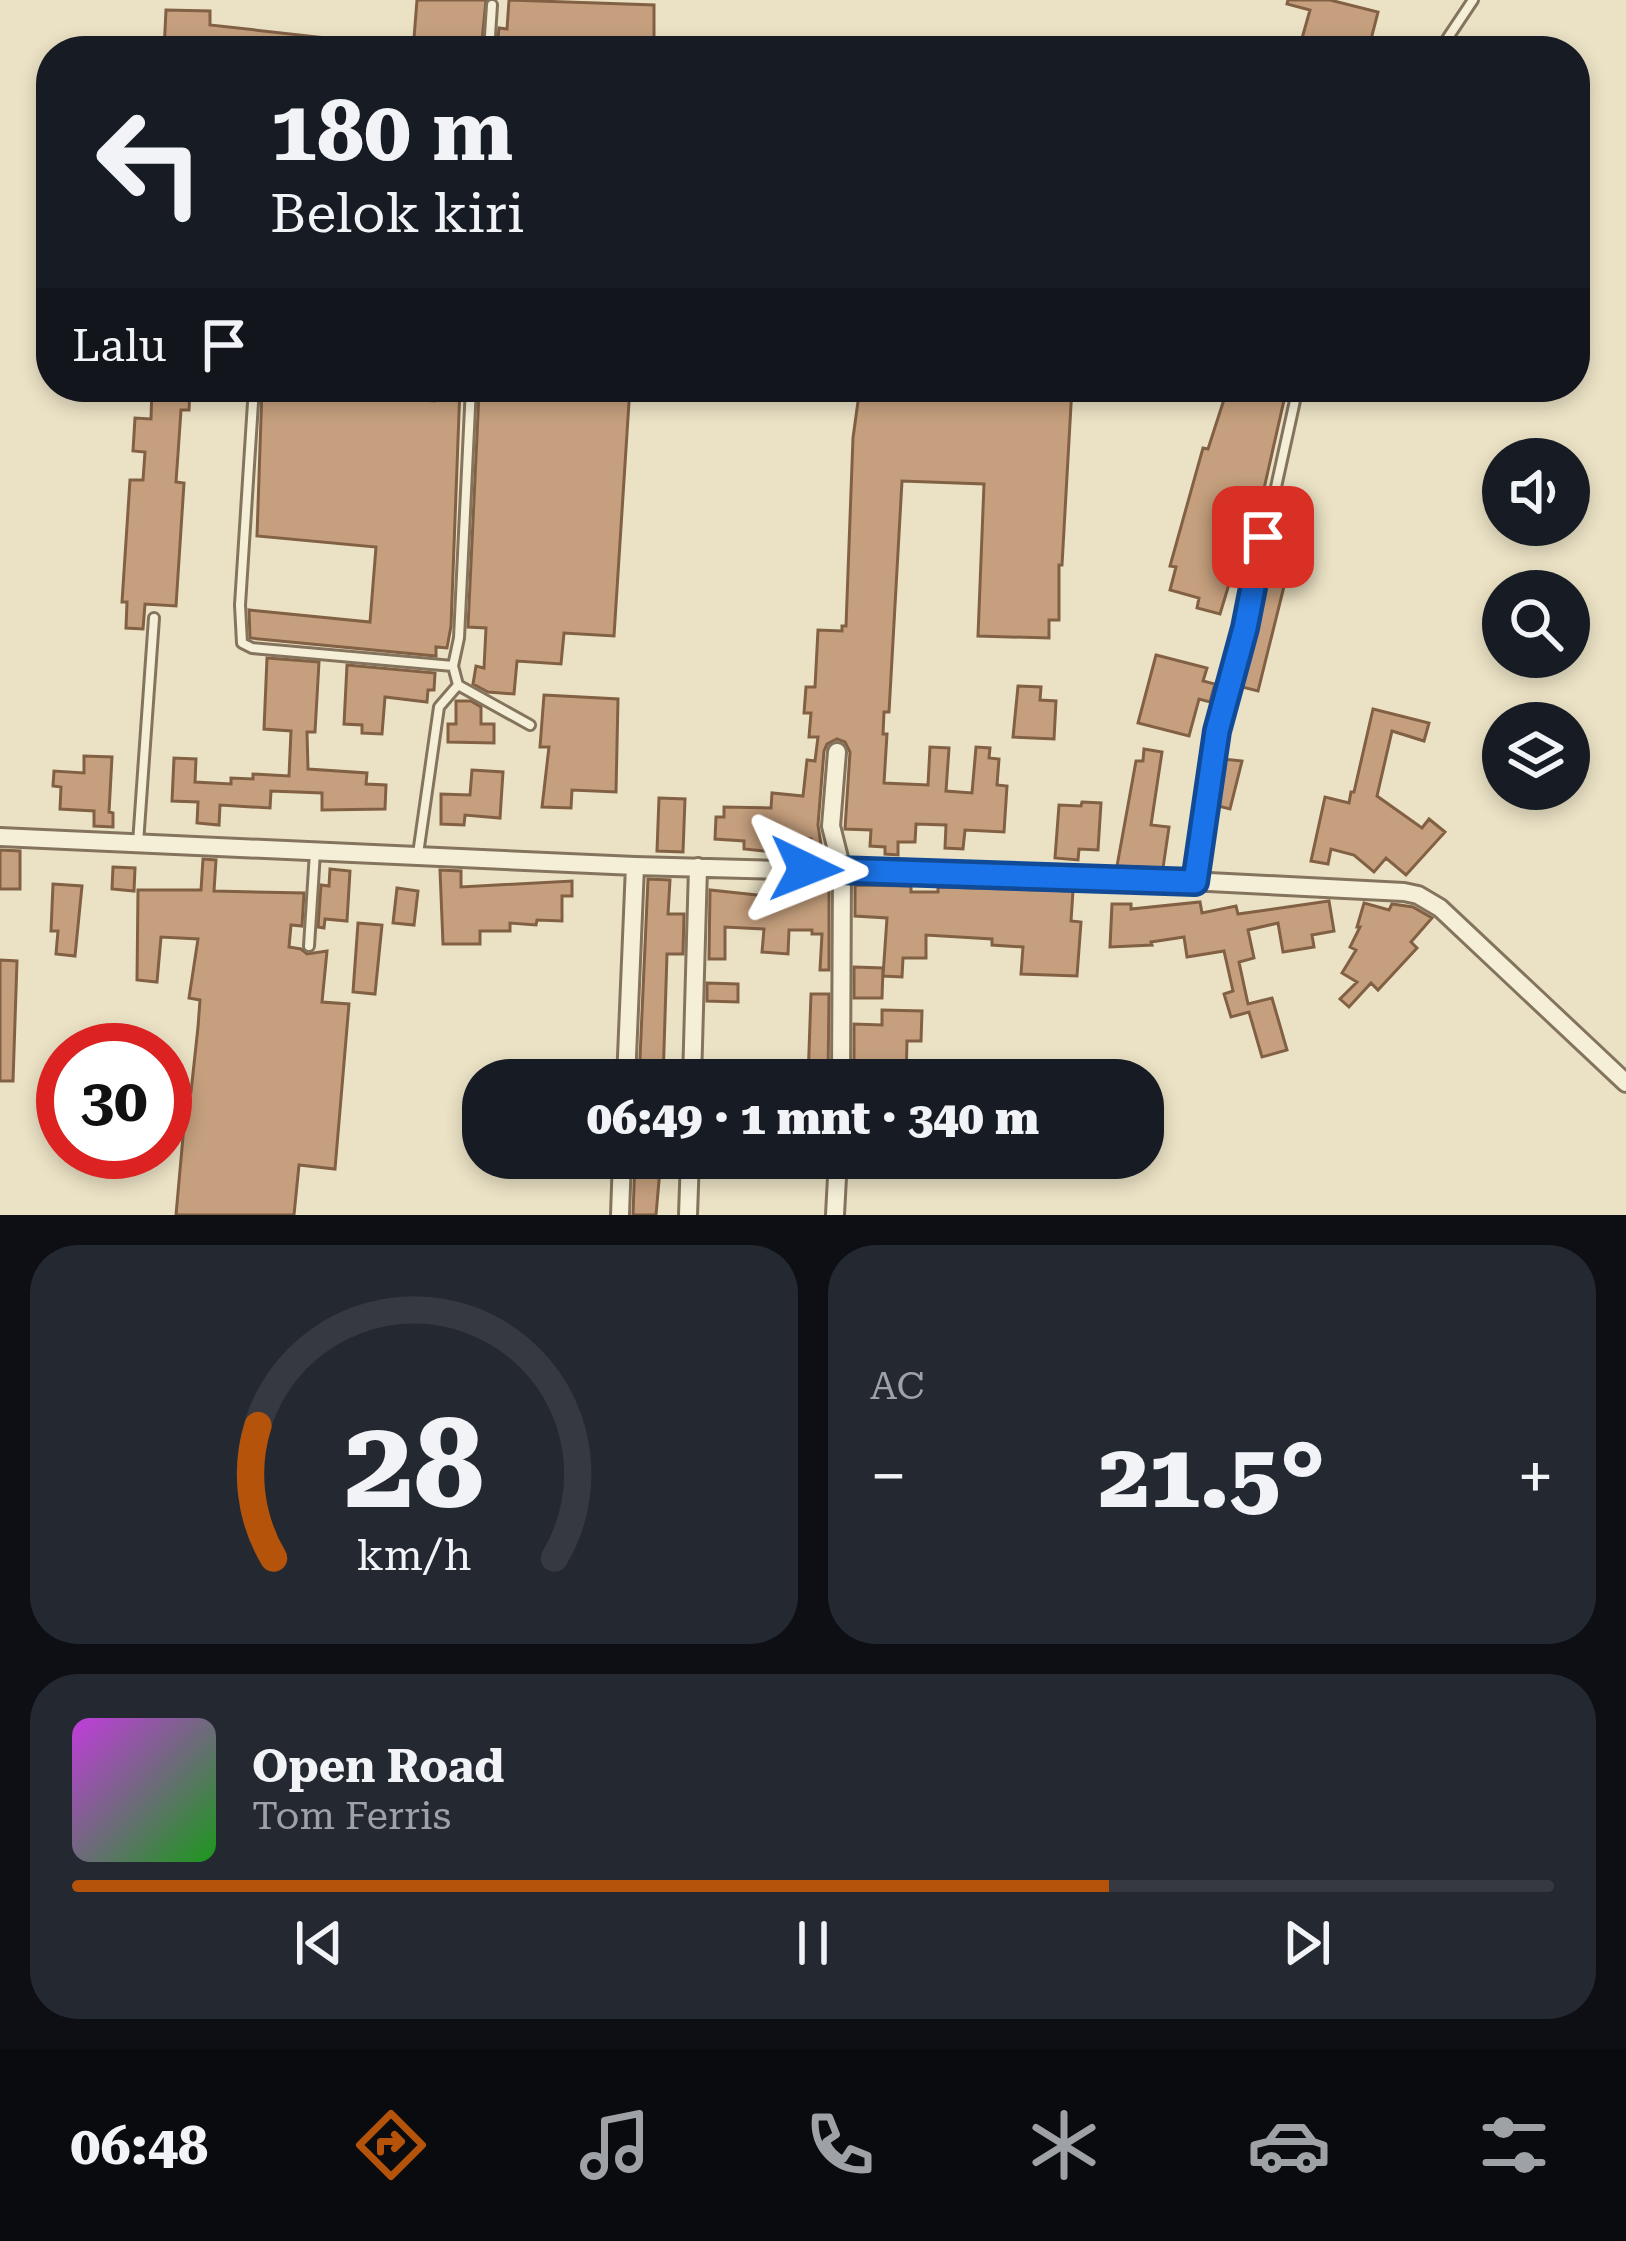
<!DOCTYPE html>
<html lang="id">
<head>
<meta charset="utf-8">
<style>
  body { margin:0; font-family:"Roboto Serif",serif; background:#242831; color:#f1f3f6; height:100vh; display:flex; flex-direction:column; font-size:45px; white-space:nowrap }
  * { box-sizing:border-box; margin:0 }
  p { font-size:39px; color:#9ea1a6 }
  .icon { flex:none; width:66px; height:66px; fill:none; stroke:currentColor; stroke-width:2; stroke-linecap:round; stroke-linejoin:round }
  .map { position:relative; height:1215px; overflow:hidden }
  .sheet { display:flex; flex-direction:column; gap:30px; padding:30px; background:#0d0f14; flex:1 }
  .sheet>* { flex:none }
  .banner { position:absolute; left:36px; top:36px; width:1554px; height:366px; border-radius:48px; box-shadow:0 6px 18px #0003; background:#171b24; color:#f1f3f6; overflow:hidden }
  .controls { position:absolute; left:1482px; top:438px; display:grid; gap:24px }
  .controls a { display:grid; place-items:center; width:108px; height:108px; border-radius:50%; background:#171b24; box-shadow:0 6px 18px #0003; font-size:60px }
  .speed { position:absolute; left:36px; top:1023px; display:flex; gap:24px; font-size:60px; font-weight:700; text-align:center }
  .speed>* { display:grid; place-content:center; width:156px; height:156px; border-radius:50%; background:#171b24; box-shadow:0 6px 18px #0003; line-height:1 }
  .speed .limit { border:18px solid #d22; background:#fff; color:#111 }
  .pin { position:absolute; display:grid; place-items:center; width:102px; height:102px; color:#fff; margin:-51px; border-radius:24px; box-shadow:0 6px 18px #0006 }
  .me { position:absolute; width:132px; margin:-66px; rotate:92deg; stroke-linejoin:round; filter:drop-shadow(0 0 9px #0008) }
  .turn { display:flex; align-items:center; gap:42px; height:252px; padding:0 36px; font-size:54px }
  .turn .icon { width:156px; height:156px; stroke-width:2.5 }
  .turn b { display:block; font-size:84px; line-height:102px }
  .then { display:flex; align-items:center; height:114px; padding:0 36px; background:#0003; gap:24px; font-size:45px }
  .big { font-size:90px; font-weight:800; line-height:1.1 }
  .sheet .tile { flex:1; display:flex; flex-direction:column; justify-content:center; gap:18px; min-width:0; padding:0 42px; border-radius:48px; background:#242831 }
  .sheet .dial { align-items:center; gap:0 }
  .dial svg { height:312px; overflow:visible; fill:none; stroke:#363941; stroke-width:7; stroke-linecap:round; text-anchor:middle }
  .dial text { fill:#f1f3f6; stroke:none }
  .song { display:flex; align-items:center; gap:36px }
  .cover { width:144px; height:144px; border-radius:18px; background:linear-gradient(135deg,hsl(290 70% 55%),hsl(120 70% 35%)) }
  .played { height:12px; border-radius:6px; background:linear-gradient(90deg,#b45309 70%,#363941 70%) }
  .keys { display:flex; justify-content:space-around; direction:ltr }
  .heat { display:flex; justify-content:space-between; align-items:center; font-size:66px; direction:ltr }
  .sheet .tiles { flex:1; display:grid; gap:30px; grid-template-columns:1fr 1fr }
  .tile:last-child { grid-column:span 2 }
  .trip { position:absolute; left:462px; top:1059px; width:702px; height:120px; border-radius:48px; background:#171b24; box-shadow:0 6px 18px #0003; font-weight:800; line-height:120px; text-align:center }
  .menu { display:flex; height:192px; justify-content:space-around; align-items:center; background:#090b0e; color:#9ea1a6 }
  .menu .icon { width:84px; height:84px }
  .menu .active { color:#b45309 }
  .menu b { font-size:54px; color:#f1f3f6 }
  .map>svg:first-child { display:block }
  .building { fill:#c6a07e; stroke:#826044; stroke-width:3 }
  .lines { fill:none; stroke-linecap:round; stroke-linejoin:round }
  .lane-casing { stroke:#84745d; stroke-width:14 }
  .street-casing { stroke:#84745d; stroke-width:22 }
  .lane { stroke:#f6efd8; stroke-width:8 }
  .street { stroke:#f6efd8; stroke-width:16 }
  .route-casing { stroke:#114b97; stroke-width:30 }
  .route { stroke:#1a73e8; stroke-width:21 }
</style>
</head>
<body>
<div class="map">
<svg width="1626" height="1215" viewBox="0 0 1626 1215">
  <rect width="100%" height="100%" fill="#ebe2c5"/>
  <!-- building -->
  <path class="building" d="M417 0H486L481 51H413Z
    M509 0 654 5V51L497 48 499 28 507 29Z
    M1288 0H1330L1378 12 1368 51H1334L1301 42 1310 10 1287 4Z
    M166 10 210 11V25L372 43V51H284L205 42 204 51H164Z
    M152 387H190L189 410H181L178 454 176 482 184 483 176 606 145 604 143 629 126 628 127 602H122L130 480H143L145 452 133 451 135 418 151 419Z
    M278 387H384L383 397 434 401V387H460L451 626 447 648 436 647V656L250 638 249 610 370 622 376 547 257 536 262 389 278 391Z
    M525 387H628L629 402 614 636 564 633 561 664 517 661 514 694 488 692 473 684 476 666 484 668 486 628 468 627 479 393 524 396Z
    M860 387H1072L1062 565H1059V620H1049V638L978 636 984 484 902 481 889 712H884L883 734H887L884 783 928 785 930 747 949 748 946 791 972 793 976 747 990 748 989 758 999 759 997 785 1007 786 1004 832 965 830 963 849 945 848 946 825 916 824 915 842H898V855L885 854V847L870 846 871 830 845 829 850 752 845 742 837 739 827 744 824 751 818 825 823 858H811V839L766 836 765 851 744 849V841L715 839 716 817H724V807L771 808 772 793 803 796 807 760 815 761 818 737H809L811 713H804L806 687H815L818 630 842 631V626H846L853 438Z
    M1228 387H1287L1256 524 1246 586 1230 581 1220 614 1197 608 1199 598 1170 590 1176 567 1170 566 1203 448 1208 449Z
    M1272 545 1293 550 1258 691 1238 686Z
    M1156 655 1207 668 1203 681 1215 684 1210 702 1199 699 1189 736 1138 723Z
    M267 658 319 662 315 732H307L308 769 367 773 366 784 386 785 385 809 322 810V793L271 791 270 808 220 805 219 825 197 823 198 802 172 801 174 758 196 759 195 782 231 784V778L253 779V774L289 776 291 731 264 729Z
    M347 665 435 673 434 690H428L427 702 385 697 382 734 362 733V725L344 724Z
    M1018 686 1041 687 1040 700 1056 701 1054 739 1013 737Z
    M544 695 618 699 616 792 572 790 571 808 542 807 549 747H540Z
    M456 701H471L481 707V724H494V743L448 742V724H456Z
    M1373 709 1429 723 1424 741 1392 731 1377 796 1422 828 1429 819 1445 832 1406 875 1386 858 1374 872 1354 855 1331 849 1328 864 1311 861 1325 797 1349 803 1351 792H1354Z
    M1144 749 1162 752 1151 825 1169 827 1163 868 1117 866 1136 761H1143Z
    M84 756 112 757 109 812 113 813V827L94 826V811L60 809 61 787 53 786 54 771 84 773Z
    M1223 759 1242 761 1230 809 1214 805Z
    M472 770 503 772 500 818 465 815 464 825 441 824V794L470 795Z
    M659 798 685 799 683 852 657 851Z
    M1082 802 1101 803 1098 850 1079 849 1078 860 1055 858 1059 805 1081 806Z
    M0 850 20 851V889H0Z
    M203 859 216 860 214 891 304 893 302 926 291 925 289 947 301 949 307 954 327 951 322 1002 349 1004 335 1169 299 1165 294 1215H176L187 1092H191L198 1027 200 1000 189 998 198 939 161 937 157 982 137 980 138 890H201Z
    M113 867 135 868 134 891 112 889Z
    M330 869 350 871 347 921 325 919 324 928 318 927 321 885 329 886Z
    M440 870 461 871V887L572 881V896H562V921L537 920 536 925 510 923V931H480V944H443Z
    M648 879 670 880 668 914H684L683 954H667L663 1080H639Z
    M766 883 829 887V970H820L822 934H812V930H789L788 954 762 952 764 929 725 927V959H709L710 890 766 896Z
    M53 884 82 886 75 956 56 954 58 931H51Z
    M855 885 911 886V892H938V887L1073 891 1071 921 1081 922 1077 976 1021 974 1023 947 992 945V939L926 935V958H903L902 977 883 976 887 918 855 916Z
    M397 888 418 891 414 925 393 923Z
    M1329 901 1334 931 1312 935 1314 947 1283 952 1278 923 1248 930 1254 958 1239 962 1248 1004 1272 998 1287 1050 1262 1057 1249 1012 1231 1017 1224 994 1233 991 1224 951 1187 957 1184 937 1151 942 1152 945 1110 947 1112 904H1131V909L1200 902 1202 913 1236 906 1238 914Z
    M1364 903 1389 910 1392 904 1413 907 1432 918 1411 942 1417 948 1378 990 1371 983 1349 1007 1340 999 1357 982 1342 973 1356 950 1350 947 1360 927H1357Z
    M358 923 382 925 375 994 353 992Z
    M0 960 17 961 13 1081H0Z
    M854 967 883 968 882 998H854Z
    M707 983 738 984V1002L707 1001Z
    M811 994H829L828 1080H808Z
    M882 1010 922 1011 921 1041H907L906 1080H880V1068L854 1067V1024L882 1025Z
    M635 1158H661L656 1215H633Z"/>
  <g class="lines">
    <!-- lane casing -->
    <g class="lane-casing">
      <path id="lane" d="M489 51 492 5
        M1439 51 1473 0
        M254 387 240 605 242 643 252 648 453 666
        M458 685 530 725
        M138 843 154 618
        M418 854 439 707 458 685 453 666 459 638 471 387
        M1195 878 1217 731 1245 628 1298 387
        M309 946 315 852"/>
    </g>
    <!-- street casing -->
    <g class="street-casing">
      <path id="street" d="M837 752 831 826 842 870 841 1080
        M0 837 635 866 1209 882 1404 892 1418 895 1440 908 1626 1083
        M626 1080 635 866
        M692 1080 698 867
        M620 1215 622 1158
        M688 1215 690 1158
        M835 1215 838 1158"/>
    </g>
    <!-- lane -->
    <use href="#lane" class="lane"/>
    <!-- street -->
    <use href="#street" class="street"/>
  </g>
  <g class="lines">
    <!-- route casing -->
    <g class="route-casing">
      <path id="route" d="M806 869 1195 882 1217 731 1245 628 1263 537"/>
    </g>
    <!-- route -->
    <use href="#route" class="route"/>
  </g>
</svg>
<div class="controls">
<a><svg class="icon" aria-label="sound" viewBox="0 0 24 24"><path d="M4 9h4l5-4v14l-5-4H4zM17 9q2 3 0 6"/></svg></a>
<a><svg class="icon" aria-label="search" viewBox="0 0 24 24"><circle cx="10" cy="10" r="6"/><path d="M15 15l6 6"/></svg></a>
<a><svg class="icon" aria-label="layers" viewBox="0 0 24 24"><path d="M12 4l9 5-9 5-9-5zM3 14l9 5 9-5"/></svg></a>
</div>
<div class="speed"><div class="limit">30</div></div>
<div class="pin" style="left:1263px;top:537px;background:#d93025"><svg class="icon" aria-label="arrive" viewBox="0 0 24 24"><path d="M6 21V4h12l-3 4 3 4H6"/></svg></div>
<svg class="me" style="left:806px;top:869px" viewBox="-20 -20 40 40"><path d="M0-17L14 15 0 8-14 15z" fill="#1a73e8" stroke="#fff" stroke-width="4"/></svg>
<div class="trip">06:49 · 1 mnt · 340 m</div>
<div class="banner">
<div class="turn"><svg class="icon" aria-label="left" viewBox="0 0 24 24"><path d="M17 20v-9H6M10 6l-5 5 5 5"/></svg><div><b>180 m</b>Belok kiri</div></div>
<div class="then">Lalu<svg class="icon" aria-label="arrive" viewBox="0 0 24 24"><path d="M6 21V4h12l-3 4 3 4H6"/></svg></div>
</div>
</div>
<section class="sheet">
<div class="tiles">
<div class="tile dial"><svg viewBox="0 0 100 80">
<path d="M14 69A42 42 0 1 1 86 69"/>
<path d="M14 69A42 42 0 0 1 10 35" stroke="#b45309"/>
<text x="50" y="56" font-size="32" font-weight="700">28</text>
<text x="50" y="72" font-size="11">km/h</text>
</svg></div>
<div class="tile"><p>AC</p>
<div class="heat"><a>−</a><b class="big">21.5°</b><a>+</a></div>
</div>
<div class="tile">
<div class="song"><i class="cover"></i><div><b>Open Road</b><p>Tom Ferris</p></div></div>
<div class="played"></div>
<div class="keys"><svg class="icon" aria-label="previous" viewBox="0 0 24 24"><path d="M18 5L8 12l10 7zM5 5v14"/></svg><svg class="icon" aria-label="pause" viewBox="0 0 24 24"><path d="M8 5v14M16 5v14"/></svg><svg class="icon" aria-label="next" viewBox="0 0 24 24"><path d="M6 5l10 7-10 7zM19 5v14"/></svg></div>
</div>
</div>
</section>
<nav class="menu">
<b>06:48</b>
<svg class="icon active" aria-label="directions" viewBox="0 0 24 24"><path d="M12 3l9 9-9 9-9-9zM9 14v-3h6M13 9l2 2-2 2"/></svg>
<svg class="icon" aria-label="music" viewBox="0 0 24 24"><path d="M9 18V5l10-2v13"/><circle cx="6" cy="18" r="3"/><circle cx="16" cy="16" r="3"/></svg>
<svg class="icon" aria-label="phone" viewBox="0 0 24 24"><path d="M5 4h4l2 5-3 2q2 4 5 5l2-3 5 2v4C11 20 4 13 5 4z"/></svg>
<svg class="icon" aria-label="climate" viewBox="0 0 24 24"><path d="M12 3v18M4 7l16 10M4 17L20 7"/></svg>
<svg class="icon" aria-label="car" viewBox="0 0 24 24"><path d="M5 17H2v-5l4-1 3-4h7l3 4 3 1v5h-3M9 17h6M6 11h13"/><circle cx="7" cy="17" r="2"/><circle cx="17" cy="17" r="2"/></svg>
<svg class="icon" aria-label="filters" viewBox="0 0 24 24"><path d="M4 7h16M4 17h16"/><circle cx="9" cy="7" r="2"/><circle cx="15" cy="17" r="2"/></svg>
</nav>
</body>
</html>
